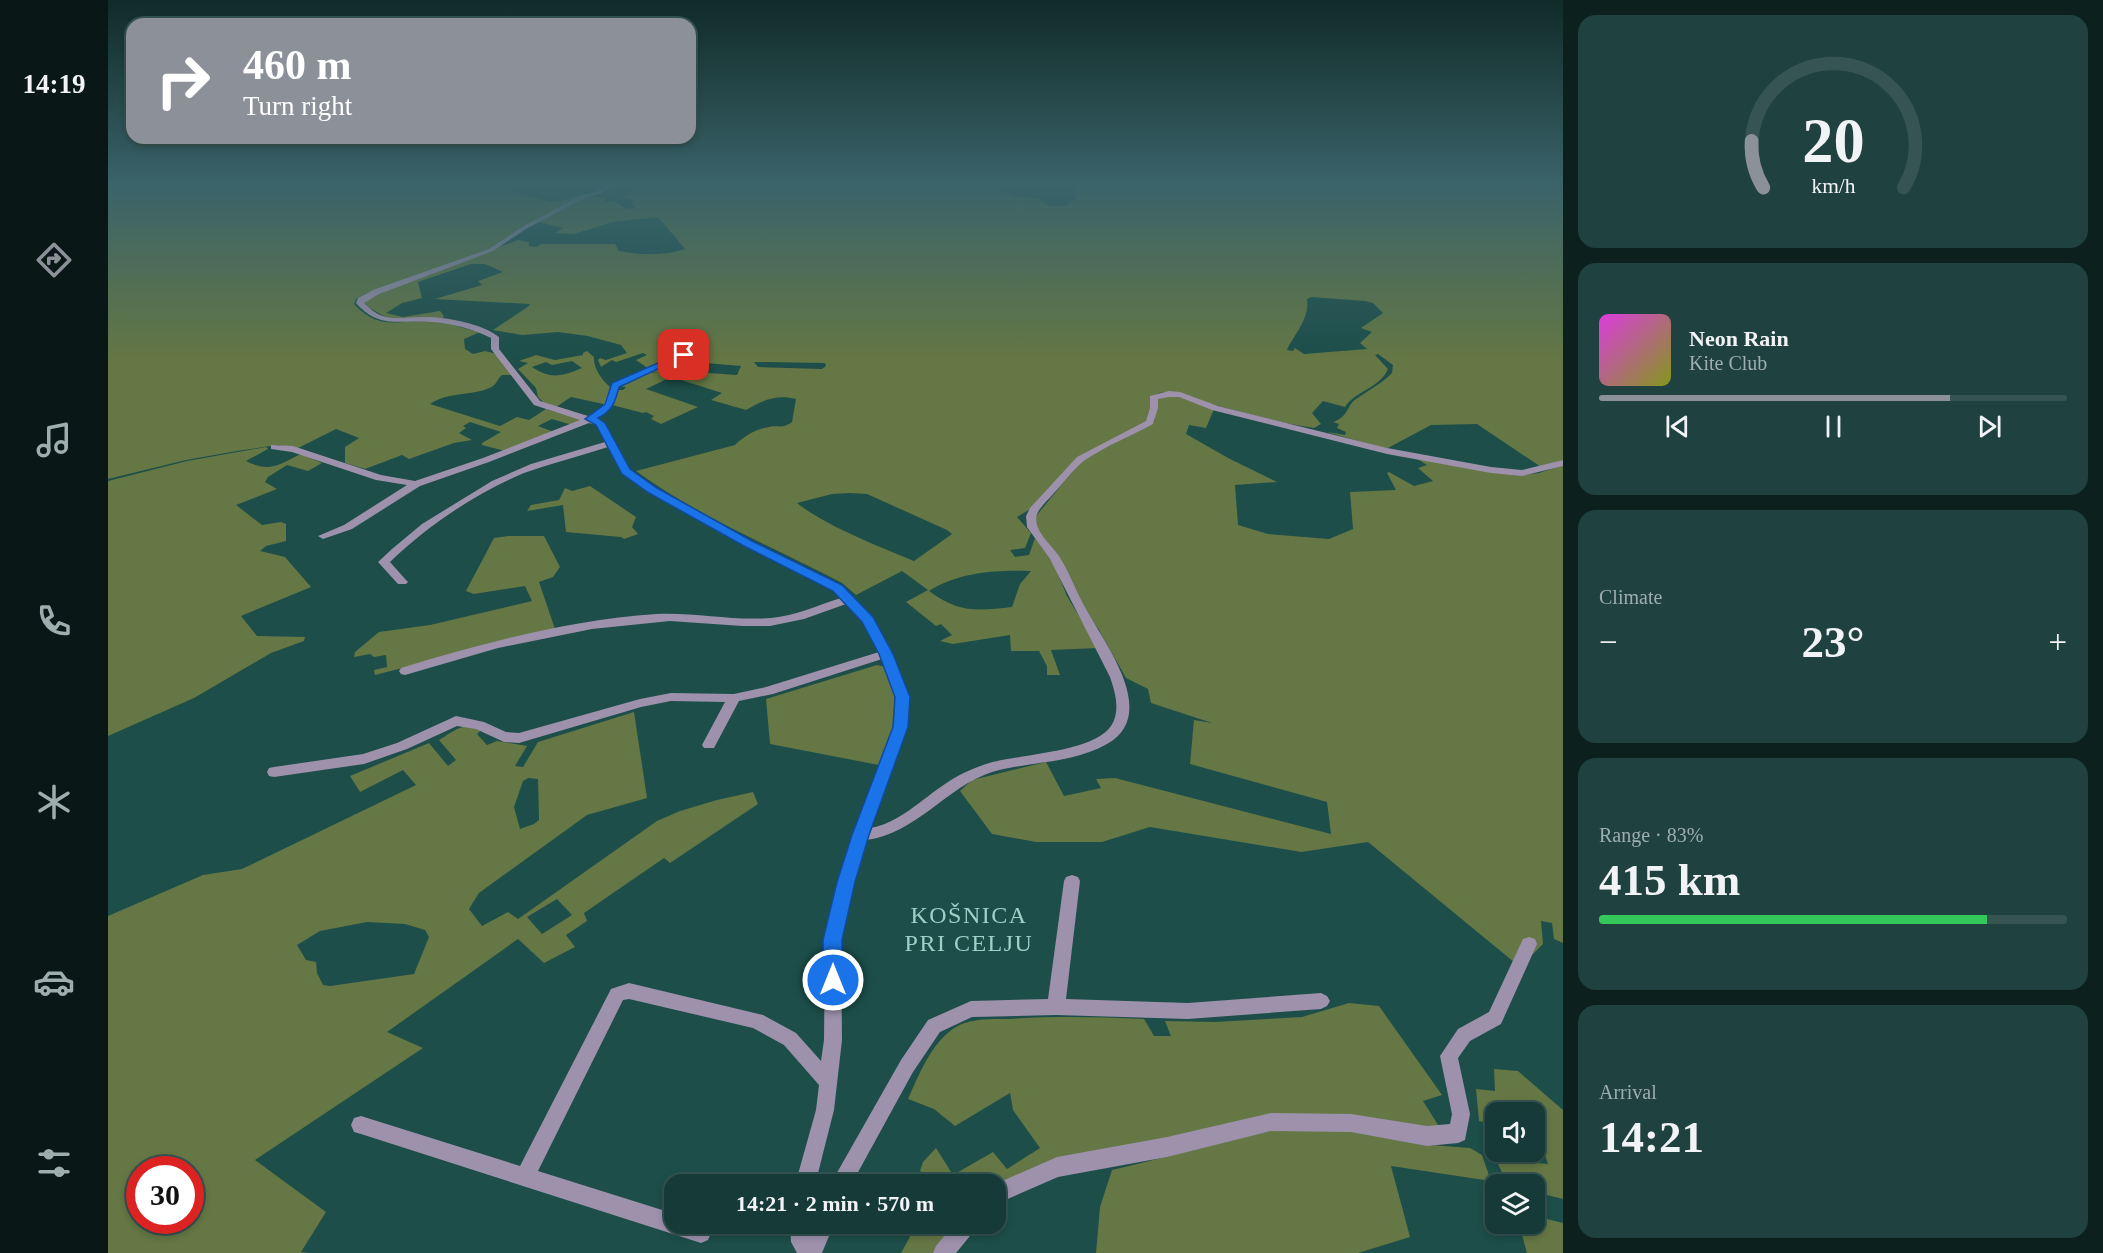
<!DOCTYPE html>
<html lang="en">
<head>
<meta charset="utf-8">
<style>
  body { margin:0; font-family:Georgia,serif; background:#1f413f; color:#f1f3f6; height:100vh; display:flex; flex-direction:column; font-size:22px; white-space:nowrap }
  * { box-sizing:border-box; margin:0 }
  p { font-size:20px; color:#9eadad }
  .icon { flex:none; width:33px; height:33px; fill:none; stroke:currentColor; stroke-width:2; stroke-linecap:round; stroke-linejoin:round }
  .map { position:relative; flex:1; overflow:hidden }
  .details { display:flex; flex-direction:column; gap:15px; padding:15px; background:#0c201e; width:540px }
  .details>* { flex:none }
  .hud { position:absolute; left:18px; top:18px; width:570px; height:126px; border-radius:18px; box-shadow:0 3px 9px #0003,0 0 0 2px #355452; background:#8c9099; color:#fff; overflow:hidden }
  .controls { position:absolute; left:1377px; top:1102px; display:grid; gap:12px }
  .controls a { display:grid; place-items:center; width:60px; height:60px; border-radius:12px; background:#163a37; box-shadow:0 3px 9px #0003,0 0 0 2px #355452; font-size:30px }
  .speed { position:absolute; left:18px; top:1156px; display:flex; gap:12px; font-size:30px; font-weight:700; text-align:center }
  .speed>* { display:grid; place-content:center; width:78px; height:78px; border-radius:50%; background:#163a37; box-shadow:0 3px 9px #0003,0 0 0 2px #355452; line-height:1 }
  .speed .limit { border:9px solid #d22; background:#fff; color:#111 }
  .pin { position:absolute; display:grid; place-items:center; width:51px; height:51px; color:#fff; margin:-26px; border-radius:12px; box-shadow:0 3px 9px #0006 }
  .me { position:absolute; width:66px; margin:-33px; rotate:0deg; stroke-linejoin:round; filter:drop-shadow(0 0 4px #0008) }
  .turn { display:flex; align-items:center; gap:21px; height:126px; padding:0 18px; font-size:27px }
  .turn .icon { width:78px; height:78px; stroke-width:2.5 }
  .turn b { display:block; font-size:42px; line-height:51px }
  .big { font-size:45px; font-weight:700; line-height:1.1 }
  .details .tile { flex:1; display:flex; flex-direction:column; justify-content:center; gap:9px; min-width:0; padding:0 21px; border-radius:18px; background:#1f413f }
  .details .dial { align-items:center; gap:0 }
  .dial svg { height:156px; overflow:visible; fill:none; stroke:#355452; stroke-width:7; stroke-linecap:round; text-anchor:middle }
  .dial text { fill:#f1f3f6; stroke:none }
  .song { display:flex; align-items:center; gap:18px }
  .cover { width:72px; height:72px; border-radius:9px; background:linear-gradient(135deg,hsl(300 70% 55%),hsl(70 70% 35%)) }
  .played { height:6px; border-radius:3px; background:linear-gradient(90deg,#8c9099 75%,#355452 75%) }
  .keys { display:flex; justify-content:space-around; direction:ltr }
  .heat { display:flex; justify-content:space-between; align-items:center; font-size:33px; direction:ltr }
  .charge { height:9px; border-radius:4px; background:linear-gradient(90deg,#34c759 83%,#355452 0) }
  .trip { position:absolute; left:556px; top:1174px; width:342px; height:60px; border-radius:18px; background:#163a37; box-shadow:0 3px 9px #0003,0 0 0 2px #355452; font-weight:700; line-height:60px; text-align:center }
  main { display:flex; flex:1; min-height:0 }
  .menu { display:flex; flex-direction:column; width:108px; justify-content:space-around; align-items:center; background:#091716; color:#9eadad }
  .menu .icon { width:42px; height:42px }
  .menu .active { color:#8c9099 }
  .menu b { font-size:27px; color:#f1f3f6 }
  .map>svg:first-child { display:block }
  .green { fill:#647744; fill-rule:evenodd }
  .lines { fill:none; stroke-linecap:round; stroke-linejoin:round }
  .street { fill:#9d91ac; fill-rule:evenodd }
  .route { fill:#1a73e8; stroke:#114b97; stroke-width:1.5 }
  .labels { text-anchor:middle; stroke-width:6; stroke-linejoin:round; paint-order:stroke }
  .near-quarter-label { font-size:24px; letter-spacing:1.5px; fill:#9ed1ca; stroke:#1d4e49 }
</style>
</head>
<body>
<main>
<nav class="menu">
<b>14:19</b>
<svg class="icon active" aria-label="directions" viewBox="0 0 24 24"><path d="M12 3l9 9-9 9-9-9zM9 14v-3h6M13 9l2 2-2 2"/></svg>
<svg class="icon" aria-label="music" viewBox="0 0 24 24"><path d="M9 18V5l10-2v13"/><circle cx="6" cy="18" r="3"/><circle cx="16" cy="16" r="3"/></svg>
<svg class="icon" aria-label="phone" viewBox="0 0 24 24"><path d="M5 4h4l2 5-3 2q2 4 5 5l2-3 5 2v4C11 20 4 13 5 4z"/></svg>
<svg class="icon" aria-label="climate" viewBox="0 0 24 24"><path d="M12 3v18M4 7l16 10M4 17L20 7"/></svg>
<svg class="icon" aria-label="car" viewBox="0 0 24 24"><path d="M5 17H2v-5l4-1 3-4h7l3 4 3 1v5h-3M9 17h6M6 11h13"/><circle cx="7" cy="17" r="2"/><circle cx="17" cy="17" r="2"/></svg>
<svg class="icon" aria-label="filters" viewBox="0 0 24 24"><path d="M4 7h16M4 17h16"/><circle cx="9" cy="7" r="2"/><circle cx="15" cy="17" r="2"/></svg>
</nav>
<div class="map">
<svg width="1455" height="1253" viewBox="0 0 1455 1253">
  <rect width="100%" height="100%" fill="#1d4e49"/>
  <!-- green -->
  <path class="green" d="M0 184H408L398 189C407 192 443 204 450 202 458 201 464 195 473 196L380 250 259 293 248 299 246 304C271 331 289 320 321 321 338 321 355 329 372 332L356 339 357 349 365 354 377 351 389 354 405 375H394C390 378 389 383 385 386 370 396 341 391 322 404L392 426 409 417 421 420 438 409 474 420 464 425 444 419 430 426 446 432 397 451 374 445V443L393 432 362 422 355 426 358 428 351 433 364 440 346 443 301 459 294 455 257 469 237 463V447L251 438 228 429 190 448 169 445 129 451 78 460 0 479Z
    M537 184H863L881 185 905 196 928 198 932 199 935 203 944 206H958L968 198 967 189 972 188 956 184H1455V460L1433 467 1369 424 1323 425 1278 449 1222 433 1220 432 1237 435 1238 432 1229 428 1231 424 1225 422C1241 417 1238 406 1248 399 1261 390 1273 384 1284 373L1285 365 1270 354 1267 355 1280 369C1272 388 1247 391 1237 407L1215 401 1204 413 1213 424 1206 428 1171 422 1058 392 1051 393 1042 399 1044 409 1040 422 968 460 924 508 909 517 923 533 917 548 902 550 907 557 921 555 927 538 946 564 959 596 990 648 943 650 952 675H939V666L931 651H903L902 635 845 644 832 641 844 635 833 624 828 626 798 602 820 590 794 571 748 595 734 583C665 547 591 517 528 471L627 445C636 436 648 429 661 427 671 425 675 429 684 422L688 399C669 394 655 400 638 410L603 400 614 393 573 380 571 375 542 371 580 355 594 354 598 349H595L597 345 589 344 586 348 570 342 553 348 567 356 541 369 528 360 539 355 535 353 508 362 504 360 493 367 490 360 492 358 498 360 519 353 513 345 480 336 450 332 414 335 385 330 421 306 422 304 327 299 374 285 370 281 395 272 377 264H363L310 282 314 298 294 303 278 313 295 317 332 311 336 316 333 320C298 320 283 326 255 302L260 297 410 240 421 242V246L428 247 433 244H507L511 251C530 255 558 256 577 249L550 217 505 222 466 234 447 233 455 228 431 222 479 196 498 198 496 202H507L518 209 528 207 523 204 526 202 522 198 513 199 524 190 544 187ZM1203 297 1257 301 1265 303 1275 313 1253 328 1264 332 1252 343 1259 349 1196 354 1187 348 1185 351 1179 350C1186 334 1202 319 1199 299ZM646 362 717 363 718 366 714 369 650 367ZM597 363 633 366 629 375 600 373ZM742 493 759 494 839 530 844 534 806 561C772 547 716 525 689 503L724 494ZM923 571 912 584 904 607C869 611 851 613 821 591 851 572 888 570 923 571Z
    M479 351 486 357C485 368 494 380 502 387L500 405 463 397 448 407 435 402 430 397 428 388 410 369 420 363 411 361 428 355 447 360 475 355V353ZM464 361 474 368C455 376 443 380 424 367L438 362 444 365Z
    M551 372 564 375 568 378H561L538 389 590 407 553 424 543 419 546 416 538 412 535 413 504 405 507 390H515L518 387 510 386 542 373Z
    M1071 396 1106 409 1098 428 1081 425 1078 434 1122 459 1169 482 1127 485 1130 525 1160 534 1221 539 1245 529 1242 492 1288 490 1279 473 1281 472 1306 486 1325 481 1310 468 1319 465 1308 458 1413 475 1431 473 1455 465V943L1446 939 1444 923 1433 921 1435 944 1412 967 1260 842 1193 852 1042 827 994 842H928L884 834 852 791 864 780 938 762 956 796 993 788 988 779 1007 778 1223 834 1219 802 1082 764 1086 720 1104 723 1043 703 1040 689 1018 678 991 630 970 601 927 527 928 516 974 460 1046 422 1049 397Z
    M158 447 160 449 138 461C162 473 170 465 193 454L214 463 200 471 179 465 160 477 157 482 169 489 128 505 154 525 173 522 178 524V541L158 546 152 551 177 557 203 587 133 616 149 636 197 637 196 641 163 653 86 698 0 736V481L79 461Z
    M482 486 528 517 524 527 530 534 516 539 513 537 458 532 455 505 419 511 423 505 451 500 457 488 464 491Z
    M400 536H436L452 567 445 577 431 582 447 629 267 675 266 670 279 667 278 655 266 657 262 654 246 657 247 652 271 632 322 625 424 601 417 586 366 594 358 591 386 538Z
    M769 665 778 667C794 709 787 724 776 766L662 744 658 699Z
    M526 712 539 798 479 815 371 893 361 909 374 926 400 912 410 919 549 821 572 811 609 800 645 792 650 804 562 863 556 858 476 913 479 921 458 935 467 947 436 963 410 939 279 1032 315 1048 147 1160 218 1212 193 1252 201 1253H0V916L95 875 134 869 308 785 295 770 252 792 242 776 321 743 340 766 348 760 331 740C349 729 354 723 376 727L369 734 379 745 389 741 419 746 407 766 415 767 430 742ZM420 778 430 779 431 820 426 824 412 829 406 807 415 781ZM449 899 464 915 434 934 419 917ZM259 922 297 924 317 930 321 937 306 974 222 986 215 985 209 973 208 962 198 960 189 945 212 931ZM32 1170H82V1221H32Z
    M1241 1003 1271 1006 1334 1095 1315 1101 1337 1136 1195 1118 909 1186 888 1204V1185H826L828 1180 812 1171 815 1162 828 1148 845 1175 885 1152 899 1169 932 1148 905 1110 902 1093 847 1126 826 1109 800 1099C811 1075 824 1041 848 1027 862 1018 885 1019 902 1019 947 1016 991 1017 1036 1019L1046 1036H1063L1057 1021 1107 1022 1194 1017Z
    M1386 1069 1410 1071 1455 1110V1199L1427 1192 1426 1185H1400L1380 1143 1387 1144 1388 1152H1416L1418 1162 1440 1164 1432 1140 1427 1139 1426 1113H1388L1387 1124 1371 1121 1368 1089 1387 1091Z
    M1179 1128 1233 1129 1322 1145 1362 1148 1374 1155 1383 1181 1283 1166 1302 1237 1250 1253H988L992 1207 1004 1170C1063 1157 1120 1138 1179 1128Z
    M1427 1200 1431 1217 1455 1223V1253H1419L1411 1224H1426Z
    M809 1224H869L848 1253H793Z"/>
  <g class="lines">
    <!-- street -->
    <path class="street" d="M500 184H507L492 194 478 197 418 229 385 251 271 294 256 303C262 308 267 314 275 316 287 320 301 317 313 317 335 316 374 323 391 337V349L432 401 480 416 495 406 504 383 573 353H579V357L510 387 503 407 489 419 497 423 522 470 549 489 644 541 734 586 766 620 784 654 802 697 800 727 762 828C790 824 814 799 837 784 850 775 863 769 878 764 909 754 984 753 1003 726 1013 711 1007 692 1002 677L942 559 919 527 918 516 922 508 969 457 1038 421 1042 408V396L1061 391 1072 392 1110 406 1279 448 1383 467 1414 470 1455 460V466L1414 476 1383 473 1279 454 1104 410 1071 397H1061L1050 399V408L1045 424C1023 436 998 446 977 460 966 468 956 483 946 493 941 499 932 507 929 514 924 530 944 545 951 556 962 573 968 592 978 609 997 644 1052 714 999 744 964 764 922 761 884 772 838 787 808 834 758 840L746 883 733 940 734 1040 726 1110 707 1185H687L708 1110 711 1085 676 1045 645 1028 521 999 515 1000 430 1171 567 1214V1224L600 1226 603 1233 600 1240 593 1243 253 1134 246 1132 243 1125 246 1118 253 1116 412 1166 503 989 521 983 655 1015 688 1033 713 1061 716 1040 717 940 730 883 745 835 786 727 788 697 774 659 665 694 631 701 606 748H596L594 745 617 702 563 701 533 707 411 743 396 742 368 729 349 726 299 749 256 764 166 777 161 776 159 772 161 768 166 767 255 754 289 743 348 716 376 722 398 732 411 733 532 699 563 693 626 694 658 687 771 652 755 622 738 604 696 619 662 626H634L562 621 484 629 390 648 297 675 293 674 291 671 293 668C376 643 461 620 548 614 586 612 624 621 663 618 687 616 710 605 733 598L726 590 636 545 541 493 515 474 500 447C472 456 444 463 416 473 368 493 319 526 282 562L298 580 300 582 298 584H290L270 562 284 549 314 524 384 481 423 464 497 442 488 425 481 423 381 462 312 486 244 529 215 539 210 536 236 525 299 485 268 480 184 452 163 449V445L185 446 273 475 307 481 375 458 472 420 426 405 383 349V338C365 329 343 323 323 322 292 319 272 330 248 303L250 298 265 290 381 249 414 227 474 195 488 192Z
      M964 875 970 877 972 881 958 999 1080 1003 1213 993 1219 996 1222 1001 1219 1006 1213 1009 1080 1019 948 1015 864 1017 832 1032 805 1072 743 1185H722L793 1060 820 1020 863 1001 940 999 956 881 958 877Z
      M1421 937 1427 939 1429 944 1393 1024 1362 1041 1350 1058 1362 1114 1357 1140 1350 1143 1319 1146 1243 1132 1163 1131 1059 1157 950 1177 888 1204V1185H885L949 1157 1059 1137 1163 1113 1243 1114 1319 1126 1342 1124 1344 1114 1332 1056 1350 1029 1381 1012 1415 939Z
      M682 1224H702L703 1230 705 1224H726L714 1253H689L683 1242Z
      M846 1224H869L866 1231 848 1253H825L828 1246Z"/>
  </g>
  <!-- sky -->
  <linearGradient id="sky" x2="0" y2="1"><stop stop-color="#102b28"/><stop offset="0.51" stop-color="#3a636a"/><stop offset="1" stop-color="#3a636a" stop-opacity="0"/></linearGradient>
  <rect width="1455" height="360" fill="url(#sky)"/>
  <!-- route -->
  <path class="route" d="M573 353 580 355 511 387C507 402 505 410 490 418L497 423 522 469 549 488 644 541 734 585 765 617 785 654 802 697 800 727 761 835 747 882 734 940 735 980 732 986 725 989 718 986 715 980V940L729 882 744 835 785 727 787 697 771 654 754 622 725 591 636 546 541 493 514 474 488 425 477 419 497 404 504 383Z"/>
  <g class="labels">
    <!-- near-quarter labels -->
    <g class="near-quarter-label">
      <text x="861" y="923">KOŠNICA<tspan x="861" dy="28">PRI CELJU</tspan></text>
    </g>
  </g>
</svg>
<div class="controls">
<a><svg class="icon" aria-label="sound" viewBox="0 0 24 24"><path d="M4 9h4l5-4v14l-5-4H4zM17 9q2 3 0 6"/></svg></a>
<a><svg class="icon" aria-label="layers" viewBox="0 0 24 24"><path d="M12 4l9 5-9 5-9-5zM3 14l9 5 9-5"/></svg></a>
</div>
<div class="speed"><div class="limit">30</div></div>
<div class="pin" style="left:576px;top:355px;background:#d93025"><svg class="icon" aria-label="arrive" viewBox="0 0 24 24"><path d="M6 21V4h12l-3 4 3 4H6"/></svg></div>
<svg class="me" style="left:725px;top:980px" viewBox="-20 -20 40 40"><circle r="17" fill="#1a73e8" stroke="#fff" stroke-width="3"/><path d="M0-11L8 9 0 5-8 9z" fill="#fff"/></svg>
<div class="trip">14:21 · 2 min · 570 m</div>
<div class="hud">
<div class="turn"><svg class="icon" aria-label="right" viewBox="0 0 24 24"><path d="M7 20v-9h11M14 6l5 5-5 5"/></svg><div><b>460 m</b>Turn right</div></div>
</div>
</div>
<section class="details">
<div class="tile dial"><svg viewBox="0 0 100 80">
<path d="M14 69A42 42 0 1 1 86 69"/>
<path d="M14 69A42 42 0 0 1 8 45" stroke="#8c9099"/>
<text x="50" y="56" font-size="32" font-weight="700">20</text>
<text x="50" y="72" font-size="11">km/h</text>
</svg></div>
<div class="tile">
<div class="song"><i class="cover"></i><div><b>Neon Rain</b><p>Kite Club</p></div></div>
<div class="played"></div>
<div class="keys"><svg class="icon" aria-label="previous" viewBox="0 0 24 24"><path d="M18 5L8 12l10 7zM5 5v14"/></svg><svg class="icon" aria-label="pause" viewBox="0 0 24 24"><path d="M8 5v14M16 5v14"/></svg><svg class="icon" aria-label="next" viewBox="0 0 24 24"><path d="M6 5l10 7-10 7zM19 5v14"/></svg></div>
</div>
<div class="tile"><p>Climate</p>
<div class="heat"><a>−</a><b class="big">23°</b><a>+</a></div>
</div>
<div class="tile"><p>Range · 83%</p><b class="big">415 km</b><div class="charge"></div></div>
<div class="tile"><p>Arrival</p><b class="big">14:21</b></div>
</section>
</main>
</body>
</html>
